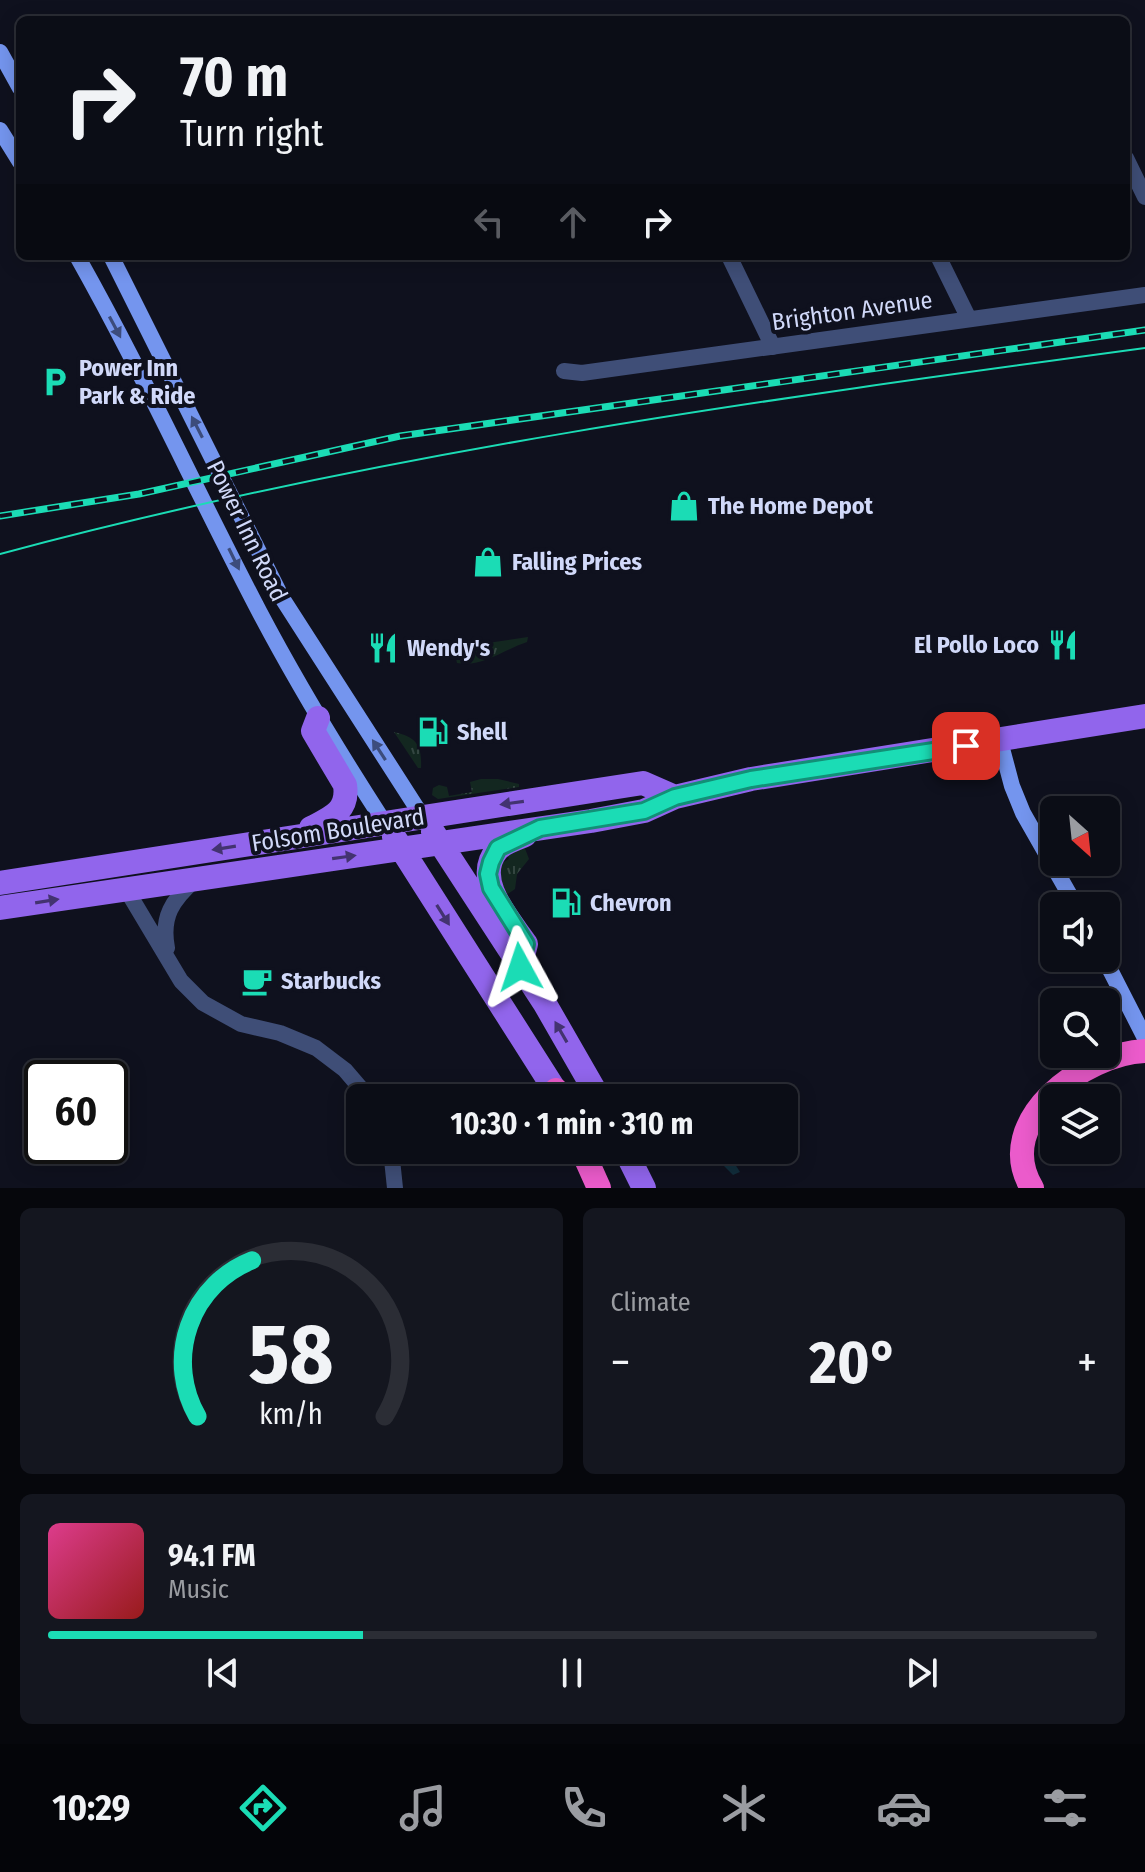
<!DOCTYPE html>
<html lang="en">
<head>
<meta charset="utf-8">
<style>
  body { margin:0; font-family:"Fira Sans Condensed",sans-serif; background:#14161f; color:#f1f3f6; height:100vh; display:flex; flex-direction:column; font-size:30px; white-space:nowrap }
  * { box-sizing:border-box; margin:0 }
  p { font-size:26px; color:#9a9ca1 }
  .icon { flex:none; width:44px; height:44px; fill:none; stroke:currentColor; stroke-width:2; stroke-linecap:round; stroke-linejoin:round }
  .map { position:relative; height:1188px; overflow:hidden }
  .side { display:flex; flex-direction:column; gap:20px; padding:20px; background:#06070c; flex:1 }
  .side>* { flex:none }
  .banner { position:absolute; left:16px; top:16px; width:1114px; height:244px; border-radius:12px; box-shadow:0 4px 20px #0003,0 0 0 2px #2b2d35; background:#0b0d16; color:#f1f3f6; overflow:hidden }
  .needle { width:52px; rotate:153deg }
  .controls { position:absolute; left:1040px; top:796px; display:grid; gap:16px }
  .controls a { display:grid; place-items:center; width:80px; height:80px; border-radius:12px; background:#0b0d16; box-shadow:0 4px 20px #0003,0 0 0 2px #2b2d35; font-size:40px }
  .speed { position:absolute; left:24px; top:1060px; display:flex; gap:16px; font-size:40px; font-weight:700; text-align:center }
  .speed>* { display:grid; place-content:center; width:104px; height:104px; border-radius:50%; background:#0b0d16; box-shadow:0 4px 20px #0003,0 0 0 2px #2b2d35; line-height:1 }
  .speed .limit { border:4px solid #111; border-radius:12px; background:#fff; color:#111 }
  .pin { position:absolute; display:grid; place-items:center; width:68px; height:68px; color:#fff; margin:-34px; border-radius:16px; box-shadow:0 4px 12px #0006 }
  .me { position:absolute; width:88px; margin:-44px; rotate:355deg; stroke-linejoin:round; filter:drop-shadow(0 0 6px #0008) }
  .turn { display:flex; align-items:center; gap:28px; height:168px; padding:0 32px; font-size:36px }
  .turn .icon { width:104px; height:104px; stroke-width:2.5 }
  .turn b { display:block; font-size:56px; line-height:68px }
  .lanes { display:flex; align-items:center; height:76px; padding:0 32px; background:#0003; justify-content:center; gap:40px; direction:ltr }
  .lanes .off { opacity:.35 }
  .big { font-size:60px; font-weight:700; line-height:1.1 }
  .side .widget { flex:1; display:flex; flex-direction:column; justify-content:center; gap:12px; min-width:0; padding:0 28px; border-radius:12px; background:#14161f }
  .side .dial { align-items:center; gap:0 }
  .dial svg { height:208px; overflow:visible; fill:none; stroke:#2b2d35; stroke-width:7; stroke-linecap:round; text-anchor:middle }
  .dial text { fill:#f1f3f6; stroke:none }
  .song { display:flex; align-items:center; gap:24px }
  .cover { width:96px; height:96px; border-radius:12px; background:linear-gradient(135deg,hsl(330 70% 55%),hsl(0 70% 35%)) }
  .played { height:8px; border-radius:4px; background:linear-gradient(90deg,#1bdcb5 30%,#2b2d35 30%) }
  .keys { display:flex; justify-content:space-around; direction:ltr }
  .heat { display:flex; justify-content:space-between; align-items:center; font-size:44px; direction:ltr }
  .side .tiles { flex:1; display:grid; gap:20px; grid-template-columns:1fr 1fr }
  .widget:last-child { grid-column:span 2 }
  .trip { position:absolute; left:346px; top:1084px; width:452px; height:80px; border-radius:12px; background:#0b0d16; box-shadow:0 4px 20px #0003,0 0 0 2px #2b2d35; font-weight:700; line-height:80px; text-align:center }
  .menu { display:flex; height:128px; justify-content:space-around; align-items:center; background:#040509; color:#9a9ca1 }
  .menu .icon { width:56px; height:56px }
  .menu .current { color:#1bdcb5 }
  .menu b { font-size:36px; color:#f1f3f6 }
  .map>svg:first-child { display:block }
  .grass { fill:url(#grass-tufts) }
  .water { fill:#112d3b }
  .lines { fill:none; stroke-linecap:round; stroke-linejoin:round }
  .street { stroke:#3f4e77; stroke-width:16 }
  .secondary { stroke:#7495ee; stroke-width:16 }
  .primary { stroke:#9165ec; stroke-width:24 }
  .highway { stroke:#eb5bcb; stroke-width:24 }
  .tram { stroke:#1bdcb5; stroke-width:2 }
  .rail-casing { stroke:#1bdcb5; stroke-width:7 }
  .rail { stroke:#0f111e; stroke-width:4; stroke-dasharray:12; stroke-linecap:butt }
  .oneway { fill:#3c4c7c }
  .oneway2 { fill:#433370 }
  .route-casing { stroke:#128f76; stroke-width:20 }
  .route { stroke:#1bdcb5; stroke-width:14 }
  .labels { text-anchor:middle; stroke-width:8; stroke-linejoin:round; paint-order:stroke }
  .street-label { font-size:24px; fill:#d1d9f9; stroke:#0f111e }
  .poi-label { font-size:24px; font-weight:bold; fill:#d1d9f9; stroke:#0f111e; text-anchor:start }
</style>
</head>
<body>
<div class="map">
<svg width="1145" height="1188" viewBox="0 0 1145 1188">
  <defs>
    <pattern id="grass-tufts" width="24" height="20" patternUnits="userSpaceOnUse" patternTransform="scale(2)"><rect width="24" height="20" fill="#132720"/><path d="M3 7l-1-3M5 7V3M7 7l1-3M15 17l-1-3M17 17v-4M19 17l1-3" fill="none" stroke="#344641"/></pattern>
  </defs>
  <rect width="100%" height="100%" fill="#0f111e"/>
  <!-- grass -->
  <path class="grass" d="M528 637 527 642C505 649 481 668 457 663L454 648Z
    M394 732C417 737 422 746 421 768H418Z
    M481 779H498L519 784V787L438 799 432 795 433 788 439 785 447 787 449 796 472 792 470 782Z
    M524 846 529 859 517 874 515 889 506 895C501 886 497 873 502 863L509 859 508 856Z"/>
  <!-- water -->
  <path class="water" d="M722 1153H728L740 1172 733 1175 720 1162Z"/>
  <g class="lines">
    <!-- street -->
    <path class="street" d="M1126 158 1145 197
      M729 256 773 347
      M938 256 969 319
      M564 371 582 373 1145 295
      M126 889 181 981 203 1003 241 1024 280 1033 316 1048 345 1070 369 1098
      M167 948C161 917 172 900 196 879
      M391 1150 395 1188"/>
    <!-- secondary -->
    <path class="secondary" d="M0 52 20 88
      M0 130 20 162
      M77 256C143 373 198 495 260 613 298 685 340 754 384 822
      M111 256 282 598 422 816
      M1000 741 1012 786 1023 813 1076 906
      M1104 958 1145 1038"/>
    <!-- primary -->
    <path class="primary" d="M311 828C331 818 349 811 345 785L313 731 318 718
      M433 832 545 1004 599 1098
      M394 837 560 1098
      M0 883 643 783 675 797
      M0 908 591 821 644 811 675 797 751 779 1145 716
      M520 967 526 944C510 920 472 880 497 850 503 843 516 839 525 835
      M625 1150 644 1188"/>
    <!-- highway -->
    <path class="highway" d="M556 1090 559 1098
      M582 1150 599 1188
      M1032 1188C991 1121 1085 1053 1145 1051"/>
    <!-- tram -->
    <path class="tram" d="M0 554C374 453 761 400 1145 348"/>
    <!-- rail casing -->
    <g class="rail-casing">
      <path id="rail" d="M0 516 139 494 400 436 1145 330"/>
    </g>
    <!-- rail -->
    <use href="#rail" class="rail"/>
  </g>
  <!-- one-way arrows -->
  <defs><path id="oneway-solid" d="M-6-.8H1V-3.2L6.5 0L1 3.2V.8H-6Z" transform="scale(2)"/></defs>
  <g class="oneway">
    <use href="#oneway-solid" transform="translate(115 327) rotate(62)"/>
    <use href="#oneway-solid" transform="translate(197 427) rotate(-117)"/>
    <use href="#oneway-solid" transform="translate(234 559) rotate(64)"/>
    <use href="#oneway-solid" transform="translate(379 750) rotate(-123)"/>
  </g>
  <g class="oneway2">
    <use href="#oneway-solid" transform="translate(512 803) rotate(172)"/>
    <use href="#oneway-solid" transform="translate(224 848) rotate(171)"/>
    <use href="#oneway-solid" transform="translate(344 857) rotate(-8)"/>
    <use href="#oneway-solid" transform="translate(47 901) rotate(-9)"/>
    <use href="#oneway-solid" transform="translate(443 915) rotate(58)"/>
    <use href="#oneway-solid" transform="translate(561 1032) rotate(-120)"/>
  </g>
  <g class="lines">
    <!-- route casing -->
    <g class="route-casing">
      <path id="route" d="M520 967 526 944 491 888 488 874 491 862 498 848 540 828 644 811 675 797 751 779 966 746"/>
    </g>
    <!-- route -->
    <use href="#route" class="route"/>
  </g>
  <!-- icons -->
  <defs>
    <g id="parking-bare" transform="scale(2.4)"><path d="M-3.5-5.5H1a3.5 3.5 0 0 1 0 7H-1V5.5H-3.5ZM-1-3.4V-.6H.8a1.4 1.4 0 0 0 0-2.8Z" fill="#1bdcb5" stroke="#0f111e" stroke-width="2.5" paint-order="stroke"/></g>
    <g id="shop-bare" transform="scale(2.4)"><path d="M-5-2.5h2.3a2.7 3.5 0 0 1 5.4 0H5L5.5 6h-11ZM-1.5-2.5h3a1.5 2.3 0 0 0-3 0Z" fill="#1bdcb5" stroke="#0f111e" stroke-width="2.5" paint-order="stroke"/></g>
    <g id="restaurant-bare" transform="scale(2.4)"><path d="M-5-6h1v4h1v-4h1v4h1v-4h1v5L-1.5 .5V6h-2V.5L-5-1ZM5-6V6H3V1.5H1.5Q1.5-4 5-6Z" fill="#1bdcb5" stroke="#0f111e" stroke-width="2.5" paint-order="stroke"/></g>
    <g id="fuel-bare" transform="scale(2.4)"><path d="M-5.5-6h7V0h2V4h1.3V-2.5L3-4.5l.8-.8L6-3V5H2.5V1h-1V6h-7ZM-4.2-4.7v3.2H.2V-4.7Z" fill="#1bdcb5" stroke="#0f111e" stroke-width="2.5" paint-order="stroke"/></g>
    <g id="cafe-bare" transform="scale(2.4)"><path d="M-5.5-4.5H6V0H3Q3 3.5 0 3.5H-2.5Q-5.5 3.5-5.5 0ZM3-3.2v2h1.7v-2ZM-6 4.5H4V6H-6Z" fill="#1bdcb5" stroke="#0f111e" stroke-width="2.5" paint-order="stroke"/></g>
  </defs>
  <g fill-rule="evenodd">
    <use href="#parking-bare" x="55" y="382"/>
    <use href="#shop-bare" x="684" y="506"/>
    <use href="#shop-bare" x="488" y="562"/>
    <use href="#restaurant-bare" x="1063" y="645"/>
    <use href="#restaurant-bare" x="383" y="648"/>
    <use href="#fuel-bare" x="433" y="732"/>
    <use href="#fuel-bare" x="566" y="903"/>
    <use href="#cafe-bare" x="257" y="981"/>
  </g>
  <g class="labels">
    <!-- street labels -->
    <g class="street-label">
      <text transform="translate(852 311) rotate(-8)" y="8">Brighton Avenue</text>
      <text transform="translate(247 531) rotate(64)" y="8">Power Inn Road</text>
      <text transform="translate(338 830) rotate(-9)" y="8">Folsom Boulevard</text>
    </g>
    <!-- poi labels -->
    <g class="poi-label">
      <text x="79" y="376">Power Inn<tspan x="79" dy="28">Park &amp; Ride</tspan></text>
      <text x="708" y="514">The Home Depot</text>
      <text x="512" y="570">Falling Prices</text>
      <text x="1039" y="653" text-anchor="end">El Pollo Loco</text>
      <text x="407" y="656">Wendy's</text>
      <text x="457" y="740">Shell</text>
      <text x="590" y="911">Chevron</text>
      <text x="281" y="989">Starbucks</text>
    </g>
  </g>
</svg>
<div class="controls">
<a><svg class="needle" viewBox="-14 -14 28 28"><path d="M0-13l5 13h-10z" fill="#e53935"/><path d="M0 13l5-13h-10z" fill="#9a9ca1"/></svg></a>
<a><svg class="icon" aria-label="sound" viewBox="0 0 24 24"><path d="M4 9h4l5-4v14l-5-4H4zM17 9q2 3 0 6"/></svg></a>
<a><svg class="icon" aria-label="search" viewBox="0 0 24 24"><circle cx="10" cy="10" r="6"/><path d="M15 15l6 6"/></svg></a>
<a><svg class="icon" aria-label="layers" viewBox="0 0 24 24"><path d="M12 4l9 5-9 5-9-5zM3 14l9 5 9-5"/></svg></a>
</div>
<div class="speed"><div class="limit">60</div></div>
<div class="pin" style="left:966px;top:746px;background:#d93025"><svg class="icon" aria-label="arrive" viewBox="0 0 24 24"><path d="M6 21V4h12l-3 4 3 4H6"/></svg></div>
<svg class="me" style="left:520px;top:967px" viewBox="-20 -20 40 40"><path d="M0-17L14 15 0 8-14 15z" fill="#1bdcb5" stroke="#fff" stroke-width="4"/></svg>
<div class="trip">10:30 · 1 min · 310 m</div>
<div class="banner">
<div class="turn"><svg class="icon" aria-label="right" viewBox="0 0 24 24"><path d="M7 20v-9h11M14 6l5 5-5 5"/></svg><div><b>70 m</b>Turn right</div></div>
<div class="lanes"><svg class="icon off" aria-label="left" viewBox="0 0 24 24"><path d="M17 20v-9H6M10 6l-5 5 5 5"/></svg><svg class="icon off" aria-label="ahead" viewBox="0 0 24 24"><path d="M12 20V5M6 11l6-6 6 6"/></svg><svg class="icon" aria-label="right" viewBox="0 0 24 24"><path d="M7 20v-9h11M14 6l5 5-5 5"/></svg></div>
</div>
</div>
<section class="side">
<div class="tiles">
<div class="widget dial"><svg viewBox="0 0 100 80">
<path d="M14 69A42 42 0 1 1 86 69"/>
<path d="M14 69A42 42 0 0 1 35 9" stroke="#1bdcb5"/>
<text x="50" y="56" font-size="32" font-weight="700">58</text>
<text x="50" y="72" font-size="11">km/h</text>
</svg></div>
<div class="widget"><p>Climate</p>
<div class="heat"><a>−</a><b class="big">20°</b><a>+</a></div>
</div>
<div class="widget">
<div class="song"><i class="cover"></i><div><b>94.1 FM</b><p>Music</p></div></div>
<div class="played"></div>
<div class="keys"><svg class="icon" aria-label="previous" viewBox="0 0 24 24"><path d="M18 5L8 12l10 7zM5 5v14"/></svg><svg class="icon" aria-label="pause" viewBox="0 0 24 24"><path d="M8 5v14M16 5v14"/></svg><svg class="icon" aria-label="next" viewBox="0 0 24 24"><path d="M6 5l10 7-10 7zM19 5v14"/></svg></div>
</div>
</div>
</section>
<nav class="menu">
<b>10:29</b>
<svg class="icon current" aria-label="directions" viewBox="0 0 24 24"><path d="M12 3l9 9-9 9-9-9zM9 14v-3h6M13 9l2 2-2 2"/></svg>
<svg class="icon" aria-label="music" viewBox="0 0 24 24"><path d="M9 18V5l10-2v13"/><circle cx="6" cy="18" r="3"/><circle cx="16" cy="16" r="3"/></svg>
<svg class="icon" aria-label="phone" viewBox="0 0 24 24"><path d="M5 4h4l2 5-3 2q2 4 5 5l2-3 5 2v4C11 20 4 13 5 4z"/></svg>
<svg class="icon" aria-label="climate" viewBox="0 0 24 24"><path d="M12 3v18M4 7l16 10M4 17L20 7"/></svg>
<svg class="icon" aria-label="car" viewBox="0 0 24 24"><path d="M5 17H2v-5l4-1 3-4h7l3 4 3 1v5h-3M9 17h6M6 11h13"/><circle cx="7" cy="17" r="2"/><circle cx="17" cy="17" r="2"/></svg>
<svg class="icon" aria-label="filters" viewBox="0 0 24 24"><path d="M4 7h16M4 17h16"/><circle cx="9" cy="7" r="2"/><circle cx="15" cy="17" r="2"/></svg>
</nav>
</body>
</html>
